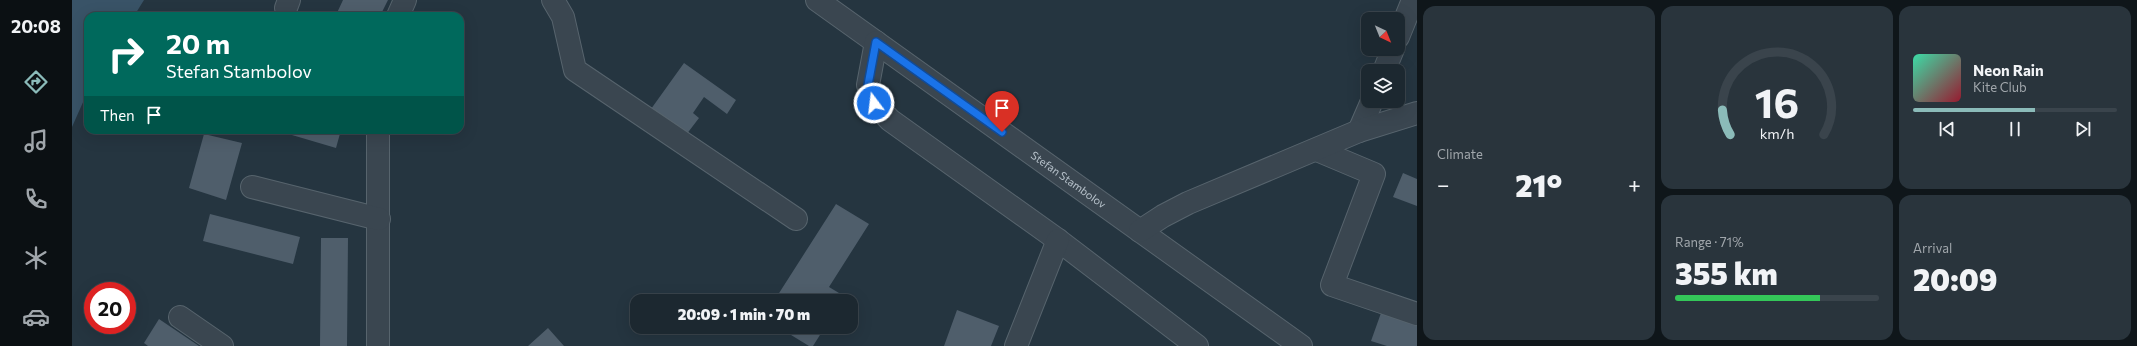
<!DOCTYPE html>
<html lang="en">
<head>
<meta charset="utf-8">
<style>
  body { margin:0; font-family:Commissioner,sans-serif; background:#29343c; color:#f1f3f6; height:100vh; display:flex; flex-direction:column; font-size:15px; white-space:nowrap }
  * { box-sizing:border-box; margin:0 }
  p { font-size:13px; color:#a0a6ab }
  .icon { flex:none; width:22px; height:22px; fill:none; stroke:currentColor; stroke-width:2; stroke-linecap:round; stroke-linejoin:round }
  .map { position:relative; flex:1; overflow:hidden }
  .details { display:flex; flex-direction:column; gap:6px; padding:6px; background:#0f161a; width:720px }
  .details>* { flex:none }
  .hud { position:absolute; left:12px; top:12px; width:380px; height:122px; border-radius:12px; box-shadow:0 4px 16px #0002,0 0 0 1px #3a444c; background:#00695c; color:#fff; overflow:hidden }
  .needle { width:26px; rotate:137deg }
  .controls { position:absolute; left:1289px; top:12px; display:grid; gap:8px }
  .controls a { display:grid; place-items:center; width:44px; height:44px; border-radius:8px; background:#1c2830; box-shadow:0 4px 16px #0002,0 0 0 1px #3a444c; font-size:20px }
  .speed { position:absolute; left:12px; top:282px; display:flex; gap:8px; font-size:20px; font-weight:700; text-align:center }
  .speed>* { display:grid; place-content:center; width:52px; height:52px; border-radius:50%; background:#1c2830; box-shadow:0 4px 16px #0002,0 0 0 1px #3a444c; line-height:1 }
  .speed .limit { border:6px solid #d22; background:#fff; color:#111 }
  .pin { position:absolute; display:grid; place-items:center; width:34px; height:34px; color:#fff; margin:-41px -17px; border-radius:50% 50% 50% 0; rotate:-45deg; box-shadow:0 0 4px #0007 }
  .pin .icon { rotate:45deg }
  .me { position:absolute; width:44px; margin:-22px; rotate:345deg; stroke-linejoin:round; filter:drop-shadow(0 0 3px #0008) }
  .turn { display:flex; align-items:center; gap:14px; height:84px; padding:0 16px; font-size:18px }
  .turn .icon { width:52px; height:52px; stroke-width:2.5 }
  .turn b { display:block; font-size:28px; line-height:34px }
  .then { display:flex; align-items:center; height:38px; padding:0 16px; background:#0003; gap:8px; font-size:15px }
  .big { font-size:30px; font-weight:800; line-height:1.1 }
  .details .tile { flex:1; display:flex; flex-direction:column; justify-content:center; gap:6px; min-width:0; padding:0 14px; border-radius:12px; background:#29343c }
  .details .dial { align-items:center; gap:0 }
  .dial svg { height:104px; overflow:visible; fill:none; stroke:#3a444c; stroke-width:7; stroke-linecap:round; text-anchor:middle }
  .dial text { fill:#f1f3f6; stroke:none }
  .song { display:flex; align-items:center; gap:12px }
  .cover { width:48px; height:48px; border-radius:6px; background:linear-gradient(135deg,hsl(160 70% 55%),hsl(350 70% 35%)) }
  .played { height:4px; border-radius:2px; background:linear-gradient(90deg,#8bbbb9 60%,#3a444c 60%) }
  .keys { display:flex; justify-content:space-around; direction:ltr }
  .heat { display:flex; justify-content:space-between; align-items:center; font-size:22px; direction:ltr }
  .charge { height:6px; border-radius:3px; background:linear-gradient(90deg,#34c759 71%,#3a444c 0) }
  .details .tiles { flex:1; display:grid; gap:6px; grid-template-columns:repeat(3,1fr) }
  .tile:first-child { grid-row:span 2 }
  .trip { position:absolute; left:558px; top:294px; width:228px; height:40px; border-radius:12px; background:#1c2830; box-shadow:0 4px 16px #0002,0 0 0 1px #3a444c; font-weight:800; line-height:40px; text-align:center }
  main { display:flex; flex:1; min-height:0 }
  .tabs { display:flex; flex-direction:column; width:72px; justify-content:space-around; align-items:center; background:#0b1013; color:#a0a6ab }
  .tabs .icon { width:28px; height:28px }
  .tabs .current { color:#8bbbb9 }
  .tabs b { font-size:18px; color:#f1f3f6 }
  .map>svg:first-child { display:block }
  .water { fill:#395367 }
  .building { fill:#4f5e6b }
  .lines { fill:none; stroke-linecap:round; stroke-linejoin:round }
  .minor-casing { stroke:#57646d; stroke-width:24 }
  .minor { stroke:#3a4650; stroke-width:22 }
  .route-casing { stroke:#114b97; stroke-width:10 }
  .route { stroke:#1a73e8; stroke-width:7 }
  .labels { text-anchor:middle; stroke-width:4; stroke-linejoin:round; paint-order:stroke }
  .street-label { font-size:11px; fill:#b6c1ca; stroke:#1e2b35 }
</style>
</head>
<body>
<main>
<nav class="tabs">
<b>20:08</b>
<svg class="icon current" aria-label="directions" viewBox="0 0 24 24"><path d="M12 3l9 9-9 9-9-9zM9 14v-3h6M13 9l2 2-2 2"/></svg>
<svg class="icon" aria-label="music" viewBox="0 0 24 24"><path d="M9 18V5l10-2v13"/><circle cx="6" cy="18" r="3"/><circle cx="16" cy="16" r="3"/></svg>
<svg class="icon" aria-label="phone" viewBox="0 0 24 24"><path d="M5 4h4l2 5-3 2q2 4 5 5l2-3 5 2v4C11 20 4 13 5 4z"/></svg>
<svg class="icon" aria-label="climate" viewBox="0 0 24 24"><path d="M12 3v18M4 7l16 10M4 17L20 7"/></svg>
<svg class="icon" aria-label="car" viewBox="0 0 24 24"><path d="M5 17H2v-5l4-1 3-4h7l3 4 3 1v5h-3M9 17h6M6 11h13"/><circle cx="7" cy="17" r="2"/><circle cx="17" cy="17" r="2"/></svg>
</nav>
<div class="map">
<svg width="1345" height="346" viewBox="0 0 1345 346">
  <rect width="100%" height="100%" fill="#253540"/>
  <!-- water -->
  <path class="water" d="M0 0H72L62 16H16V91L0 127Z"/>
  <!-- building -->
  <path class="building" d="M271 0H316L308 16H266L264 15Z
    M612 63 664 100 655 114 632 97 621 113 627 118 614 135 579 109Z
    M203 130H269L264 148Z
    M132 134 170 143 154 200 117 188Z
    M1331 173 1345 179V206L1321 197Z
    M764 204 797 224 757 287 772 296 770 301H702Z
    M138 214 228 237 221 264 131 241Z
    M249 238H276L275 346H248Z
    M885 310 927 326 919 346H872Z
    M1309 313 1345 325V346H1315L1299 341Z
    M87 319 127 346H76L72 343Z
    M706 327H753L741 346H737Z
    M476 328 492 346H456Z"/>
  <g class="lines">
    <!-- minor casing -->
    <g class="minor-casing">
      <g id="minor">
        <path d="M481 0 491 17 503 70 724 219"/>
        <path id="s1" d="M745 0 1229 346"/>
        <path d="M214 8 217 0"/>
        <path d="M326 16 333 0"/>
        <path d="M1326 37 1341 0"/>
        <path d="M804 42 796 85 802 103 818 120 986 240 1125 346"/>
        <path d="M1312 71 1321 49"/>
        <path d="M306 130V346"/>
        <path d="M1287 131 1300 101"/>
        <path d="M1245 150 1302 174 1260 285 1345 314"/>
        <path d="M180 187 307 219"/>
        <path d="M1068 231 1091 216 1116 203 1287 131 1345 113"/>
        <path d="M108 317 150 346"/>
        <path d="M944 346 986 240"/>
      </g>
    </g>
    <!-- minor -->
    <use href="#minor" class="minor"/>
  </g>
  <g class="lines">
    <!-- route casing -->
    <g class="route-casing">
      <path id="route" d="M802 103 796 85 804 42 930 132"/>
    </g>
    <!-- route -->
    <use href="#route" class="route"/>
  </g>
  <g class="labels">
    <!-- street labels -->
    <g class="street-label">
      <text dy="4" stroke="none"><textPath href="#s1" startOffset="309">Stefan Stambolov</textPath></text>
    </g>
  </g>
</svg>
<div class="controls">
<a><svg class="needle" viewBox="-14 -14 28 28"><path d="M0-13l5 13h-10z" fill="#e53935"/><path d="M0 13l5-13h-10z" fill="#a0a6ab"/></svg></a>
<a><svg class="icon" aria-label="layers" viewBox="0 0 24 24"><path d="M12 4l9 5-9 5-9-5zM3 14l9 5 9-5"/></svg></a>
</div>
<div class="speed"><div class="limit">20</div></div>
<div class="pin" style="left:930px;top:132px;background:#d93025"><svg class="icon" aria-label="arrive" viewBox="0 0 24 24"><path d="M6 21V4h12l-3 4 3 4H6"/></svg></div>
<svg class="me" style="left:802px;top:103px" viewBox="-20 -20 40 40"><circle r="17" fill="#1a73e8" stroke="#fff" stroke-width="3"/><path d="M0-11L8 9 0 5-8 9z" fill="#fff"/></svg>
<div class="trip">20:09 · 1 min · 70 m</div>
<div class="hud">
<div class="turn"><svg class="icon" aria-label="right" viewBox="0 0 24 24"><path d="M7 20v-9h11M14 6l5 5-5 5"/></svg><div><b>20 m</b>Stefan Stambolov</div></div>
<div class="then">Then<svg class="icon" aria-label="arrive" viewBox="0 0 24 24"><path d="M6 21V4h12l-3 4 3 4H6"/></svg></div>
</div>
</div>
<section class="details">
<div class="tiles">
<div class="tile"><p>Climate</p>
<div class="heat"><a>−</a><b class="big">21°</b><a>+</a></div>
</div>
<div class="tile dial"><svg viewBox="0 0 100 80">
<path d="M14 69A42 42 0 1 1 86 69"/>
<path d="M14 69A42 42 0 0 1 8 50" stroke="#8bbbb9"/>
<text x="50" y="56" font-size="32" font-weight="700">16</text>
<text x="50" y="72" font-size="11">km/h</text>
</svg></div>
<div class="tile">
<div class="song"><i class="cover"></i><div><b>Neon Rain</b><p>Kite Club</p></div></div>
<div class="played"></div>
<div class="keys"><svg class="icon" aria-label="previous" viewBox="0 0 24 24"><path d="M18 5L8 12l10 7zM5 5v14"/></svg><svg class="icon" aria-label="pause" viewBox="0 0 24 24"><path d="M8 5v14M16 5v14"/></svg><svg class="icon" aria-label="next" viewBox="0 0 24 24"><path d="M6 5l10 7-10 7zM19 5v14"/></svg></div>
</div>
<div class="tile"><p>Range · 71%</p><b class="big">355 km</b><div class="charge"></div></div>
<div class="tile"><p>Arrival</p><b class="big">20:09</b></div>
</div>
</section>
</main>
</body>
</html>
